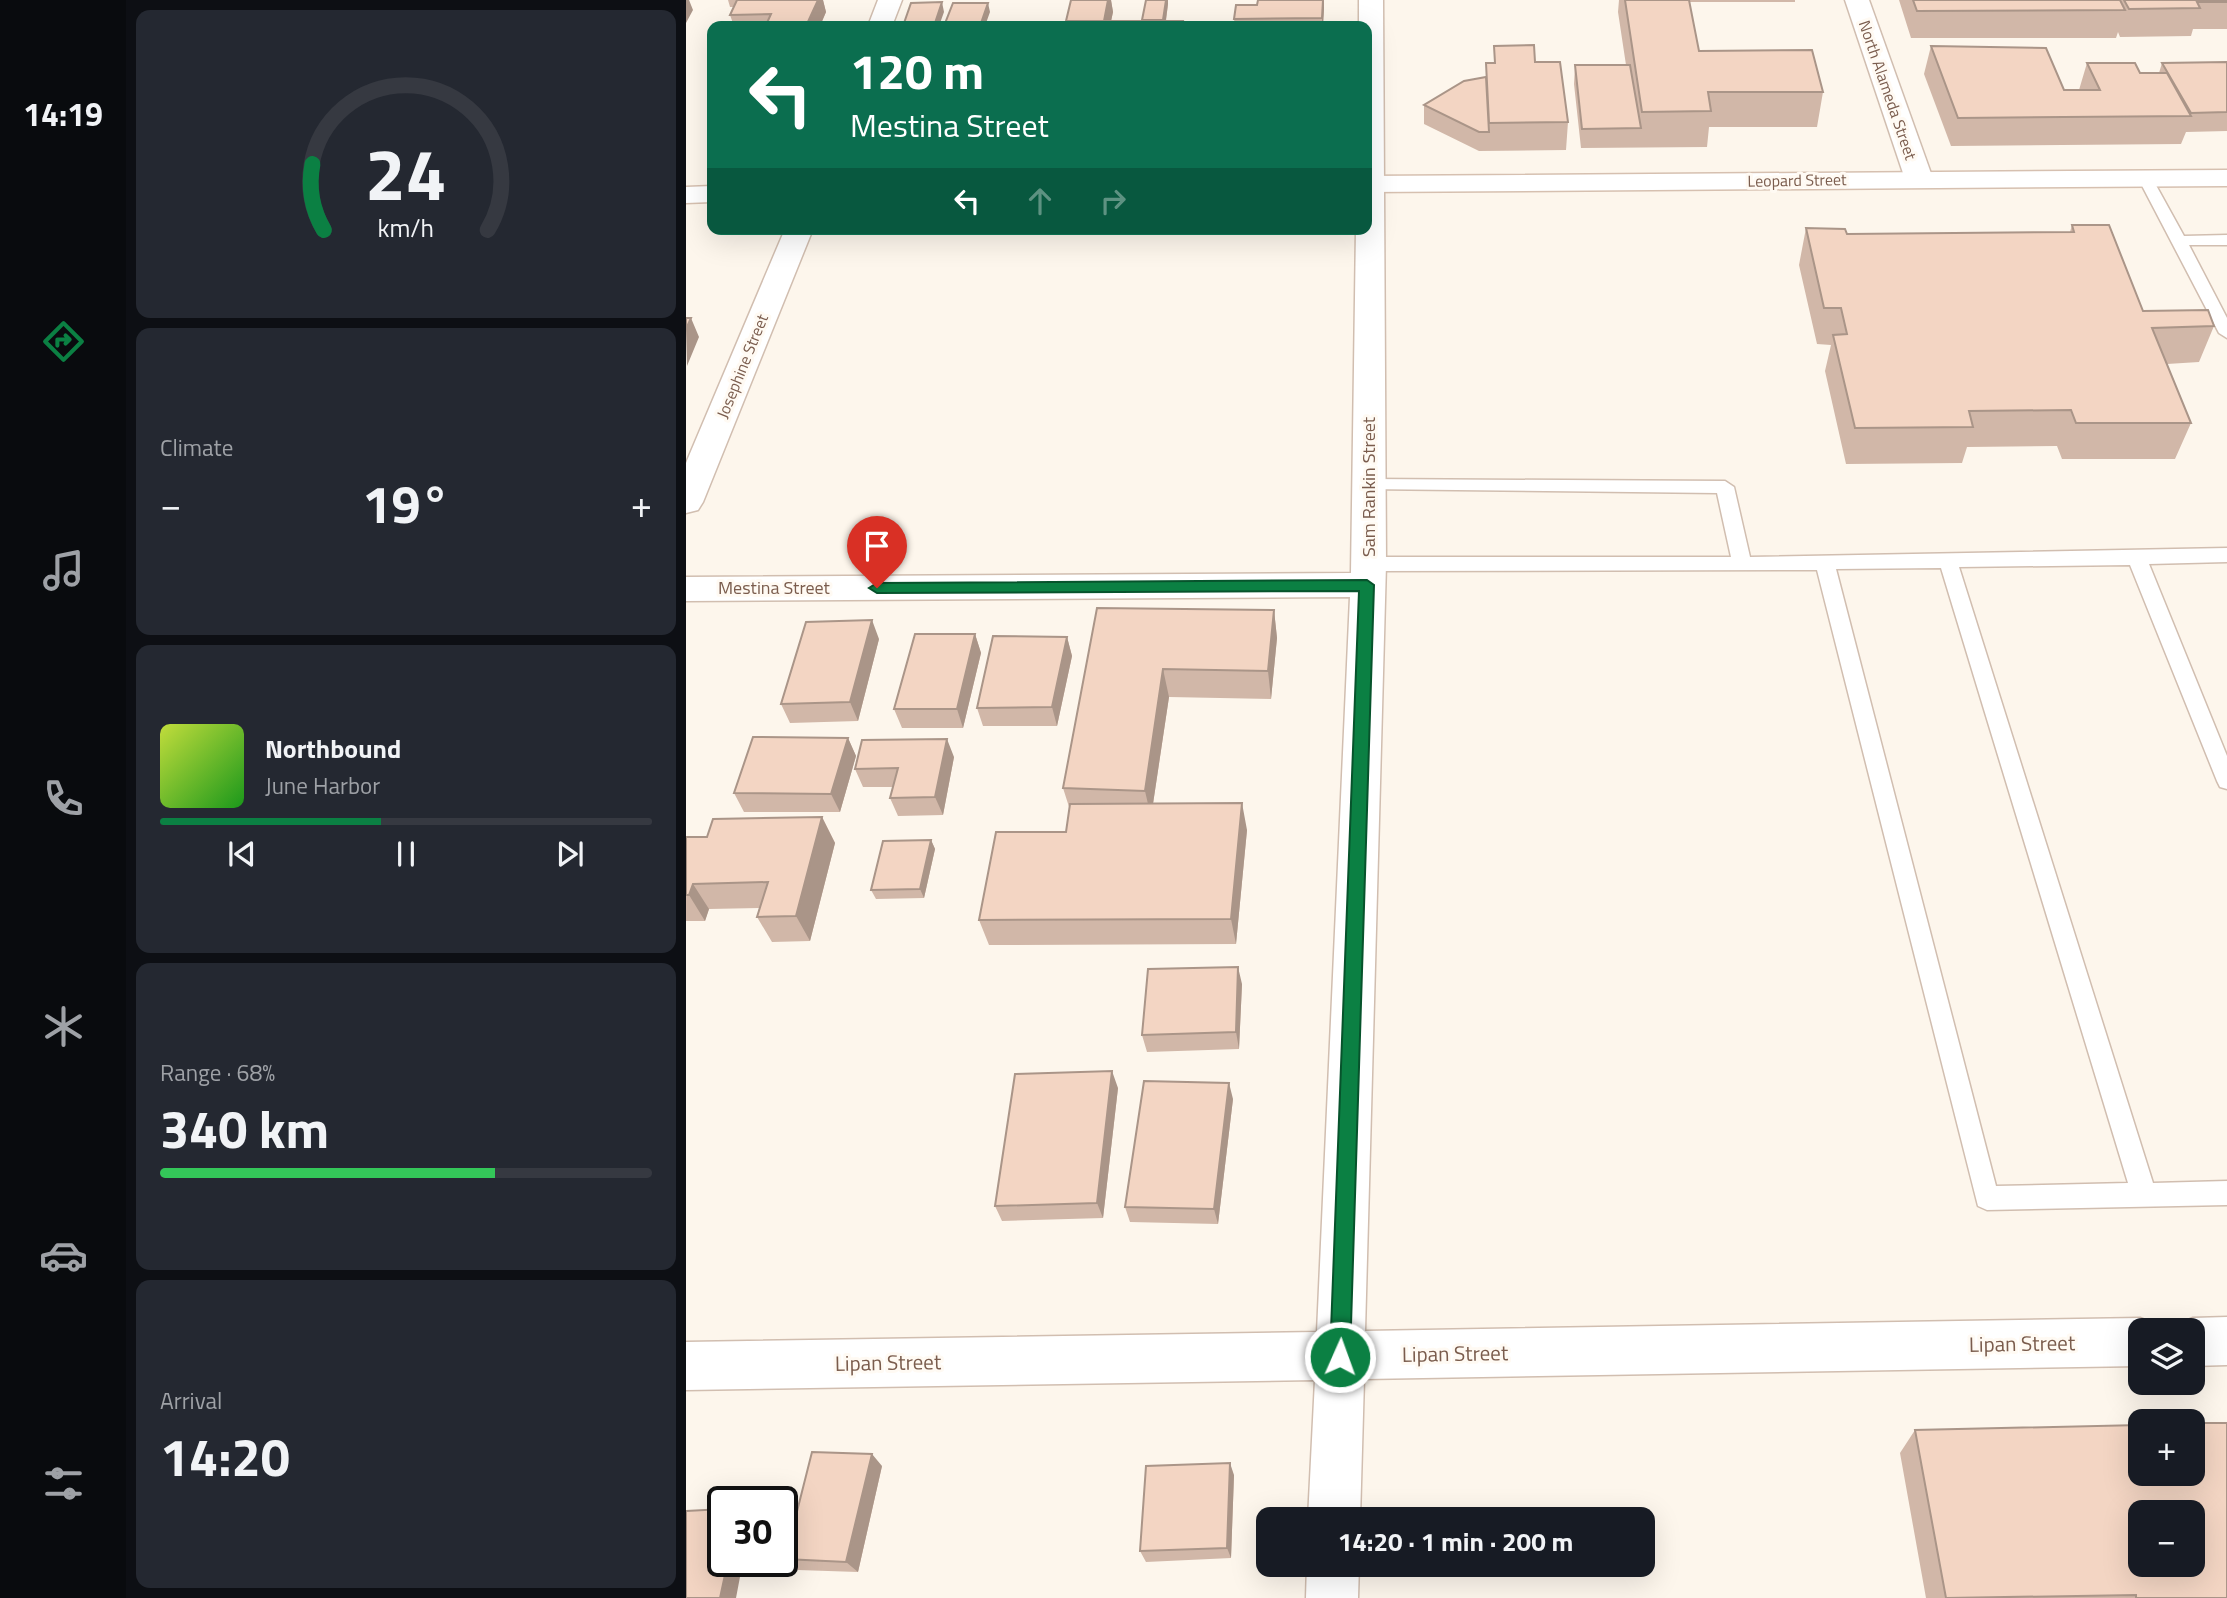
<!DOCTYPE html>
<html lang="en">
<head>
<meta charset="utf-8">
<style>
  body { margin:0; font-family:"Titillium Web",sans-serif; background:#242831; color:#f1f3f6; height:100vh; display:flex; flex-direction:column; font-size:26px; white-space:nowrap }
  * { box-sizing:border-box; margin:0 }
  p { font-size:23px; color:#9ea1a6 }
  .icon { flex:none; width:38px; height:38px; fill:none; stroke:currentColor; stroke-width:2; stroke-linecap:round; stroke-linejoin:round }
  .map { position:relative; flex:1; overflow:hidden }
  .panel { display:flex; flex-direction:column; gap:10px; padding:10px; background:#0d0f14; width:560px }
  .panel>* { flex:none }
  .banner { position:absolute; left:21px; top:21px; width:665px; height:214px; border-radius:14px; box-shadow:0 7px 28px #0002; background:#0b6e4f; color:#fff; overflow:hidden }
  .fabs { position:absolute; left:1442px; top:1318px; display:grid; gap:14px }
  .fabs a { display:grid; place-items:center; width:77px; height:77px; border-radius:14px; background:#171b24; box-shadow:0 7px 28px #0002; font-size:35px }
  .speed { position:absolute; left:21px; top:1486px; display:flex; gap:14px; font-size:35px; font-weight:700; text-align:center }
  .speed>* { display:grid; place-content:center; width:91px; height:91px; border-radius:50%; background:#171b24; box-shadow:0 7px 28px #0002; line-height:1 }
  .speed .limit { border:4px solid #111; border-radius:10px; background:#fff; color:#111 }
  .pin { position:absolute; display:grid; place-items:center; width:60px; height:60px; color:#fff; margin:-72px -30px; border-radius:50% 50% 50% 0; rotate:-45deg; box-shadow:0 0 7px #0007 }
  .pin .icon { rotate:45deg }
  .me { position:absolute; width:77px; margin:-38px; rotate:2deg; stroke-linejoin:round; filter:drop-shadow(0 0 5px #0008) }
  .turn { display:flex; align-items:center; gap:24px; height:147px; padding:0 28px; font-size:32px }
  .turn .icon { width:91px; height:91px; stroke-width:2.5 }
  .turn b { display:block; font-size:49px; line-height:60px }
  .lanes { display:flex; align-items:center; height:66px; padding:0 28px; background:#0003; justify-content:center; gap:35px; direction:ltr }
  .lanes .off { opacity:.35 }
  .big { font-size:52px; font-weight:700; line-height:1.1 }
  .panel .widget { flex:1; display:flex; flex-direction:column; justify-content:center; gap:10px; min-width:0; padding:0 24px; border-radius:14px; background:#242831 }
  .panel .dial { align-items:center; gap:0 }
  .dial svg { height:182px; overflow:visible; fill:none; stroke:#363941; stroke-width:7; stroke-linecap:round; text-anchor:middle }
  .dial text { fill:#f1f3f6; stroke:none }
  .song { display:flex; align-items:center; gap:21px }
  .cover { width:84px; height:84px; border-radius:10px; background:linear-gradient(135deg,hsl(70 70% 55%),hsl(120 70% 35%)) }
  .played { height:7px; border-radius:4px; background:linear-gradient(90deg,#0b8043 45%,#363941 45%) }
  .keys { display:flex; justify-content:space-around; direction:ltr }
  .heat { display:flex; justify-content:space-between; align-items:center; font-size:38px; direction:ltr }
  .charge { height:10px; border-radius:5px; background:linear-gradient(90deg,#34c759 68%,#363941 0) }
  .trip { position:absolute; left:570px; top:1507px; width:399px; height:70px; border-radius:14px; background:#171b24; box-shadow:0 7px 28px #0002; font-weight:700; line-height:70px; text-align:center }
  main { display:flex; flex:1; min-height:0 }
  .dock { display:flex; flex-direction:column; width:126px; justify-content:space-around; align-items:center; background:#090b0e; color:#9ea1a6 }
  .dock .icon { width:49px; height:49px }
  .dock .active { color:#0b8043 }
  .dock b { font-size:32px; color:#f1f3f6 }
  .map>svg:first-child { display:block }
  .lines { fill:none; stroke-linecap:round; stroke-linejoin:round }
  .service-casing { stroke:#d1beb0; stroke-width:3 }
  .minor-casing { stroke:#d1beb0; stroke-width:3 }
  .tertiary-casing { stroke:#d1beb0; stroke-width:3 }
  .secondary-casing { stroke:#d6c0b0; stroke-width:3 }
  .service { fill:#fff; fill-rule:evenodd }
  .minor { fill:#fff; fill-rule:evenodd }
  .tertiary { fill:#fff; fill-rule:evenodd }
  .secondary { fill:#fff; fill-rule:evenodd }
  .wall { fill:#d1b7a8 }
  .shaded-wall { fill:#aa9588 }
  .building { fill:#f3d5c3; stroke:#aa9588; stroke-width:2; fill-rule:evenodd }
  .route { fill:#0b8043; stroke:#07532c; stroke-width:2 }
  .labels { text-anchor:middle; stroke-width:6; stroke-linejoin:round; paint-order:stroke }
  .far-street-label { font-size:16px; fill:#7a5c4d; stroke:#fffaf3 }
  .street-label { font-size:18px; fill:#7a5c4d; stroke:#fffaf3 }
  .near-street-label { font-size:21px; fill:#7a5c4d; stroke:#fffaf3 }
</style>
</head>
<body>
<main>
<nav class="dock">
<b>14:19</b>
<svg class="icon active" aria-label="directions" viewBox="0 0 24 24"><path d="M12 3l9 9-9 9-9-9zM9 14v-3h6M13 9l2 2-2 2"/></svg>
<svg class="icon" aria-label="music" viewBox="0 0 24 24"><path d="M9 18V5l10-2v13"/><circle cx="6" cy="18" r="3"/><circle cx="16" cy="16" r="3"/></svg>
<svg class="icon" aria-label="phone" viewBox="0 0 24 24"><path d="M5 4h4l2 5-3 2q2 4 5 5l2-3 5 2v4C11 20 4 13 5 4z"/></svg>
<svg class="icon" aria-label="climate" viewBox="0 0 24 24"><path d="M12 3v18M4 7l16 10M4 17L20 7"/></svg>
<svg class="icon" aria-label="car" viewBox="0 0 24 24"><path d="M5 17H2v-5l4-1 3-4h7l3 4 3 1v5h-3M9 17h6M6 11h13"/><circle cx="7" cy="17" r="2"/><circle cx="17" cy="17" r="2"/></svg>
<svg class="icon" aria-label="filters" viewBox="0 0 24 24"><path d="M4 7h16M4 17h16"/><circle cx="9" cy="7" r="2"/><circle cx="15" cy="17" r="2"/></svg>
</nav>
<section class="panel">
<div class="widget dial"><svg viewBox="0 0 100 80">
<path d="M14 69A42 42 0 1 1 86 69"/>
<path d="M14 69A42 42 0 0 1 9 40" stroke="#0b8043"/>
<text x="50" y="56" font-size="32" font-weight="700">24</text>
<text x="50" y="72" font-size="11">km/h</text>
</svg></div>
<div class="widget"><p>Climate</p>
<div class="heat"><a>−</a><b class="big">19°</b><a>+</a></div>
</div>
<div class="widget">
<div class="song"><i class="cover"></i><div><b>Northbound</b><p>June Harbor</p></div></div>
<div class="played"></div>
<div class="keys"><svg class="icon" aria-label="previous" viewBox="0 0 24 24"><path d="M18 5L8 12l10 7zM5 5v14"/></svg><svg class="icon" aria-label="pause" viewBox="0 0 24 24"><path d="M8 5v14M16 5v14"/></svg><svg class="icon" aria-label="next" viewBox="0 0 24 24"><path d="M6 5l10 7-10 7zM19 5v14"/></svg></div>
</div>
<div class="widget"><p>Range · 68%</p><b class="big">340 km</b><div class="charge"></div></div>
<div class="widget"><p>Arrival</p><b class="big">14:20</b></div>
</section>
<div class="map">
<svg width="1541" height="1598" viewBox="0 0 1541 1598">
  <rect width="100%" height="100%" fill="#fdf6ec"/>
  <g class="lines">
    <!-- service casing -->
    <g class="service-casing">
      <path id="service" d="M1459 174 1466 178 1498 236 1541 235V245H1503L1541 318V338L1533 333 1452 178Z
        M683 479 1039 481 1048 487 1064 557 1541 548V562L1463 564 1541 756V789L1534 787 1531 781 1444 565 1273 567 1467 1183 1541 1181V1205L1301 1210 1292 1206 1131 570 683 571 674 564 683 557H1045L1031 493 677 489 674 485ZM1255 568 1442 1183 1310 1186 1150 569Z"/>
    </g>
    <!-- minor casing -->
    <g class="minor-casing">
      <path id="minor" d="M192 0H216L206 26H182Z
        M673 0H697L700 564 679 1331 1454 1318 1471 1325 1473 1330H1454V1366L678 1379 674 1519H622L629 1380 0 1390V1342L631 1332 664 597 0 601V577L665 573 670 229H681V26H673Z
        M99 229H127L17 502 12 510 0 513V463Z
        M1541 1317V1365L1507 1366V1330H1488L1490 1325 1507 1318Z
        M621 1564H673L672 1598H620Z"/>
    </g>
    <!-- tertiary casing -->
    <g class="tertiary-casing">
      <path id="tertiary" d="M1159 0H1183L1247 179 1243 185H1223L1219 179Z"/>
    </g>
    <!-- secondary casing -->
    <g class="secondary-casing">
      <path id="secondary" d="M1541 170V186L681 192V176Z
        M26 186V202L0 203V187Z"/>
    </g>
    <!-- service -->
    <use href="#service" class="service"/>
    <!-- minor -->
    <use href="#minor" class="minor"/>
    <!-- tertiary -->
    <use href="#tertiary" class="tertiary"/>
    <!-- secondary -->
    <use href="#secondary" class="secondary"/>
  </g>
  <!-- wall -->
  <path class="wall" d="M42 0H137L140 12 134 26H48L44 15 48 7H44Z
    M385 0H425L427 12 425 21H456L482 4 480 21 498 26H381L380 21Z
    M572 0H638L637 26H549L548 19 571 5Z
    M933 0H1109V2H1003L1013 51 1137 92 1131 127H1023L1021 147 895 148 888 84 889 65H940L932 12Z
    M1213 0H1541V29H1507L1505 36 1434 37 1432 32 1430 38H1225Z
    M808 46 849 62 882 122 880 150 793 151 738 124V105L800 77V63H808Z
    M1245 46 1378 90H1393L1401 63 1454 73H1473L1476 63 1541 62V131L1500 132 1495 144 1265 146 1238 74Z
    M1386 225 1457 311 1528 326 1513 362 1481 364 1505 423 1489 459H1376L1371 446 1281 447 1276 463 1160 464 1139 371 1145 345 1131 344 1113 265 1120 228 1161 234 1384 232Z
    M411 608 588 610 591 638 585 699 483 697 467 804 561 830 550 944 303 945 293 920 380 832 384 810 377 788Z
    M289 634 295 653 277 728H216L208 709Z
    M381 637 386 656 371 726H297L291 708Z
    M193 639 172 721 104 723 95 704Z
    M162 738 170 756 154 812H58L48 793Z
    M268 757 257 815 212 816 204 798 207 787H177L169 769Z
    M136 817 149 843 124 941 86 942 71 917 73 908 23 909 19 921H0V837H21Z
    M245 840 249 849 238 898 190 899 185 890Z
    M556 984 553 1049 461 1052 456 1035Z
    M432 1088 417 1218 316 1221 309 1206Z
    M547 1099 532 1224 444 1222 439 1207Z
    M1229 1430 1541 1598H1240L1214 1453Z
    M196 1466 172 1572 112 1570 99 1559Z
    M548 1475 545 1558 460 1562 454 1551Z"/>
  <!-- shaded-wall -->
  <path class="shaded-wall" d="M0 0H3L7 10 0 23Z
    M132 0H137L140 12 134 26H122L121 24Z
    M422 0H425L427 12 424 26H419L418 21Z
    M480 0H482V4L479 26 477 20Z
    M637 0H638V9L637 26H636V18Z
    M256 2 258 12 253 26H248Z
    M302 3 304 12 299 26H294Z
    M5 318 13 337 1 366 0 329Z
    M588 610 591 638 585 699 582 671Z
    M186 620 193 639 172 721 164 702Z
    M289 634 295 653 277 728 271 709Z
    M381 637 386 656 371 726 366 707Z
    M477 669 483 697 465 817 459 791Z
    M162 738 170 756 154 812 145 794Z
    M261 739 268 757 257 815 249 797Z
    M556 803 561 830 550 944 545 919Z
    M136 817 149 843 124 941 110 916Z
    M245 840 249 849 238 898 234 889Z
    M7 884 23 909 19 921 3 895Z
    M552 967 556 984 553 1049 550 1032Z
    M426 1071 432 1088 417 1218 411 1203Z
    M543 1083 547 1099 532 1224 528 1209Z
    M186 1454 196 1466 172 1572 160 1562Z
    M544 1463 548 1475 545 1558 541 1548Z
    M42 1561H57L50 1598H34Z"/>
  <!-- building -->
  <path class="building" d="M51 0H132L121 24 80 25 85 14 44 15Z
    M385 0H422L418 21H380Z
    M460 0H480L477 20H456Z
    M572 0H637L636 18 548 19 550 5H571Z
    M939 0H1003L1013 51 1126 50 1137 92H1022L1025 111 956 112Z
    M1227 0H1434L1439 10 1231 11Z
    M1438 0H1541V2H1511L1514 8 1443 9Z
    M256 2 248 26H217L225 3Z
    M267 3H302L294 26H258Z
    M421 21H497L496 26H420Z
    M848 45 849 62H874L882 122 803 123 800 63H809L808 46Z
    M1245 46 1360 48 1378 90H1414L1401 63H1449L1454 73H1481L1505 116 1272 118Z
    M1541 62V112L1505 113 1476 63Z
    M889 65H944L955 128 896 129Z
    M800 77 803 132H793L738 105 778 81Z
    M1386 225H1423L1457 311 1522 310 1528 326 1466 328 1505 423H1390L1385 410 1283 411 1287 427 1169 428 1147 335 1161 334 1155 308H1138L1120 228 1159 229 1161 234 1388 232Z
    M0 318H5L0 329Z
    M411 608 588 610 582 671 477 669 459 791 377 788Z
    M186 620 164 702 95 704 120 622Z
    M229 634H289L271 709H208Z
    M307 636 381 637 366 707 291 708Z
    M67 737 162 738 145 794 48 793Z
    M261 739 249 797 204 798 212 768 169 769 176 740Z
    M556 803 545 919 293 920 310 832H380L384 804Z
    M136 817 110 916 71 917 82 882 7 884 3 895H0V837H21L27 819Z
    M245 840 234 889 185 890 197 841Z
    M552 967 550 1032 456 1035 462 969Z
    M426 1071 411 1203 309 1206 329 1074Z
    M458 1081 543 1083 528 1209 439 1207Z
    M1507 1423H1541V1598H1450V1595L1260 1598 1229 1430 1454 1425V1474H1507ZM1454 1512H1507V1564H1454Z
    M126 1452 186 1454 160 1562 99 1559Z
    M544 1463 541 1548 454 1551 460 1466Z
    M37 1509V1561H42L34 1598H0V1511Z"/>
  <!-- route -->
  <path class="route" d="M681 580 688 585 664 1357 661 1364 654 1367 647 1364 644 1357 673 591 191 593 183 588 191 583Z"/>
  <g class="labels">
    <!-- far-street labels -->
    <g class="far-street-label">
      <text transform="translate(1202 90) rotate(71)" y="6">North Alameda Street</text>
      <text transform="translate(1111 180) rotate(-1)" y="6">Leopard Street</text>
      <text transform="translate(56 366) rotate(-68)" y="6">Josephine Street</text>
    </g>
    <!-- street labels -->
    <g class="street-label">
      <text transform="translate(683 487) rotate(-90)" y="6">Sam Rankin Street</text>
      <text x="88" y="594">Mestina Street</text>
    </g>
    <!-- near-street labels -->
    <g class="near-street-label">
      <text transform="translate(1336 1344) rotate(-1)" y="7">Lipan Street</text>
      <text transform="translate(769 1354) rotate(-1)" y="7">Lipan Street</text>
      <text transform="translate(202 1363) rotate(-1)" y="7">Lipan Street</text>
    </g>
  </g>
</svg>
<div class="fabs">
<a><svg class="icon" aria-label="layers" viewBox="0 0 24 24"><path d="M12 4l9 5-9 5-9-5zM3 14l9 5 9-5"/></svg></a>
<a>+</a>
<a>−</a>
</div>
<div class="speed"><div class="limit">30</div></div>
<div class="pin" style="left:191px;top:588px;background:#d93025"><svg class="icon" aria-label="arrive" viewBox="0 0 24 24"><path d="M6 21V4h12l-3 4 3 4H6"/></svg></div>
<svg class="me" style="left:654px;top:1357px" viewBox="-20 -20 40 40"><circle r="17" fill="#0b8043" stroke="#fff" stroke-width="3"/><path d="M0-11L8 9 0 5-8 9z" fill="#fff"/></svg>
<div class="trip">14:20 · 1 min · 200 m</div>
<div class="banner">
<div class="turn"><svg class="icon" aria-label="left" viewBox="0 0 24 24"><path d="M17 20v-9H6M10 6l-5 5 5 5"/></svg><div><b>120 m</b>Mestina Street</div></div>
<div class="lanes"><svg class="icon" aria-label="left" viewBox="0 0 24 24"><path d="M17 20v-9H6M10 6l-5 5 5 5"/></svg><svg class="icon off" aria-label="ahead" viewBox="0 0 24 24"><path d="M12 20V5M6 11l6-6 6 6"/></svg><svg class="icon off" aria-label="right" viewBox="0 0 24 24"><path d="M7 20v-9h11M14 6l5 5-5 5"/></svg></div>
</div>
</div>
</main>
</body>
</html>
